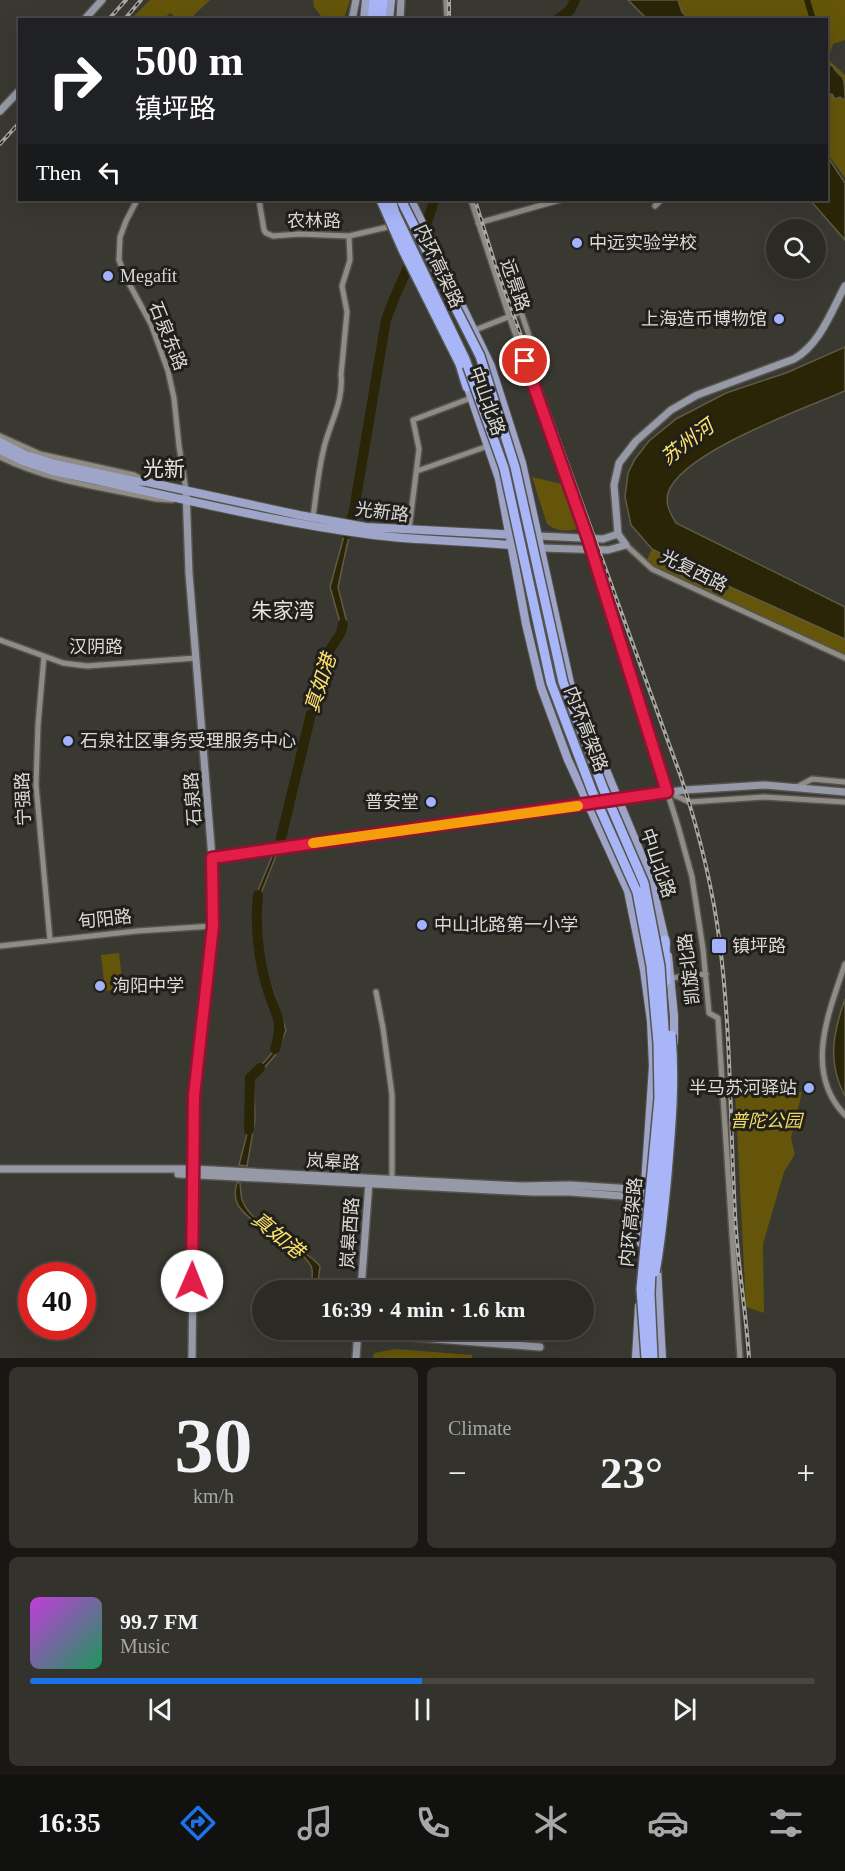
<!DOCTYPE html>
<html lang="en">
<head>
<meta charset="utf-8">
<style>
  body { margin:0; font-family:"Times New Roman","Noto Sans SC",serif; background:#33322d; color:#f1f3f6; height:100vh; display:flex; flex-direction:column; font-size:22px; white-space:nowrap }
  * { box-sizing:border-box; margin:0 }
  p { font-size:20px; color:#a6a7a7 }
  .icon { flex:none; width:33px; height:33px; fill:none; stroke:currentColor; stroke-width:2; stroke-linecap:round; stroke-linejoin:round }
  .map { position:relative; height:1358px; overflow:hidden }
  .panel { display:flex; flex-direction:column; gap:9px; padding:9px; background:#181714; flex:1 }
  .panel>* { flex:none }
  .guide { position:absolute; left:18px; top:18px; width:810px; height:183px; border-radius:0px; box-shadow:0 6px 24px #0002,0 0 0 2px #474642; background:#202124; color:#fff; overflow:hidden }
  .buttons { position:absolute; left:766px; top:219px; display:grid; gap:12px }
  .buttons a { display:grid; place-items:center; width:60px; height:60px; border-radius:50%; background:#2b2a25; box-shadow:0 6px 24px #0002,0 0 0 2px #474642; font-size:30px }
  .speed { position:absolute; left:18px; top:1262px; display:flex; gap:12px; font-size:30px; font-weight:700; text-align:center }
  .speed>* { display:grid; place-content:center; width:78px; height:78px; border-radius:50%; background:#2b2a25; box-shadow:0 6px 24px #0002,0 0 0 2px #474642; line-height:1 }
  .speed .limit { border:9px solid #d22; background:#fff; color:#111 }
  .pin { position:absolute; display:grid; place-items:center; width:51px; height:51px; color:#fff; margin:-26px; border:3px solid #fff; border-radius:50%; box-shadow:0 2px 6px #0007 }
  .me { position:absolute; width:66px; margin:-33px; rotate:1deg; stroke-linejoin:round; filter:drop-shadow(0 0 4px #0008) }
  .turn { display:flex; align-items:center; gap:21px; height:126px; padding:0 18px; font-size:27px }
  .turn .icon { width:78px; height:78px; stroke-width:2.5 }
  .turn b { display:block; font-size:42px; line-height:51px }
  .then { display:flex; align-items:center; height:57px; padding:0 18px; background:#0003; gap:12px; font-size:22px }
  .big { font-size:45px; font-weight:700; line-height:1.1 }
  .panel .tile { flex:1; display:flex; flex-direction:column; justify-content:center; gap:9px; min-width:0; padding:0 21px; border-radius:9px; background:#33322d }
  .panel .dial { align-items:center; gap:0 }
  .dial b { font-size:78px; line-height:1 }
  .song { display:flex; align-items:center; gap:18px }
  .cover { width:72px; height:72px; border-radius:9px; background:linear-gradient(135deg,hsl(290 70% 55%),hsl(150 70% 35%)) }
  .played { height:6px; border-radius:3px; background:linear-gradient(90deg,#1a73e8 50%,#474642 50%) }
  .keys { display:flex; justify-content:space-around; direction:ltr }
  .heat { display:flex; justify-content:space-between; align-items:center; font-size:33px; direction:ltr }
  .panel .tiles { flex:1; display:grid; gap:9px; grid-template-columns:1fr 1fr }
  .tile:last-child { grid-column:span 2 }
  .trip { position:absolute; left:252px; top:1280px; width:342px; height:60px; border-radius:30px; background:#2b2a25; box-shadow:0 6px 24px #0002,0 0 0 2px #474642; font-weight:700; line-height:60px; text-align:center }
  .tabs { display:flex; height:96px; justify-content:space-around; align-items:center; background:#11110f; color:#a6a7a7 }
  .tabs .icon { width:42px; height:42px }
  .tabs .active { color:#1a73e8 }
  .tabs b { font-size:27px; color:#f1f3f6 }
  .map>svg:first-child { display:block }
  .green { fill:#64550a }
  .water { fill:#2b2508; stroke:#605b46; stroke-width:1.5 }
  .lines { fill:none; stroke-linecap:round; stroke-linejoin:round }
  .canal { stroke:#2b2508; stroke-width:6 }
  .river { stroke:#2b2508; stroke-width:10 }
  .street-casing { stroke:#55534e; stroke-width:8 }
  .secondary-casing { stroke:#55534e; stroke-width:10 }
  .primary-casing { stroke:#55534e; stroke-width:10 }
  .highway-casing { stroke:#55534e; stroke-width:12 }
  .street { stroke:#8e8c84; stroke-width:5 }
  .secondary { stroke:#9699a6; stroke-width:7 }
  .primary { stroke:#9ea5c9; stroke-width:8 }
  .highway { stroke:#a8b6f7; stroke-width:9 }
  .rail-casing { stroke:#a7a6a1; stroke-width:4 }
  .rail { stroke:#201f1c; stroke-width:1.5; stroke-dasharray:4.5; stroke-linecap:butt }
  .highway-bridge-casing { stroke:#55534e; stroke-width:12; stroke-linecap:butt }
  .highway-bridge { stroke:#a8b6f7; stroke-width:9 }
  .route-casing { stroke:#92132f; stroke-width:15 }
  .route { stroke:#e11d48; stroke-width:10 }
  .slow { stroke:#f59e0b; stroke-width:10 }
  .poi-dot { fill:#a2b2fd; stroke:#201f1c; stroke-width:2 }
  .labels { text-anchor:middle; stroke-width:6; stroke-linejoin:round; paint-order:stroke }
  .street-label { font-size:18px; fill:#dbdad6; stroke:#201f1c }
  .poi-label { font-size:18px; fill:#dbdad6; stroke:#201f1c; text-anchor:start }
  .park-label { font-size:18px; font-style:italic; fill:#f4d961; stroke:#201f1c }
  .water-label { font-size:20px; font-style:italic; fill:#fee36b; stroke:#201f1c }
  .quarter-label { font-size:21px; fill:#e5e3da; stroke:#201f1c }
</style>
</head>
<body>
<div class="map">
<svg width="845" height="1358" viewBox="0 0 845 1358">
  <rect width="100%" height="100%" fill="#393831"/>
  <!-- green -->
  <path class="green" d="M150 0H210L190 19H178L170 13 163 19H131Z
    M313 0H350L344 19 324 20 314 7Z
    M675 0H845V40L833 44 828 59 845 75V178L827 153 826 20 686 19Z
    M532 477 562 484 577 529C565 532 556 531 547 524Z
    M652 549 684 566 845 639V655L646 562Z
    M119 953 123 989 105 991 101 955Z
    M735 1091 802 1092 791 1138 795 1154 784 1172 763 1244 764 1313 746 1307Z
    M395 1349 472 1355V1358H373L374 1353Z"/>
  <!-- water -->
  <path class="water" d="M628 0H678L682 12 689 19H647Z
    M832 65C835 72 839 73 843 78 845 84 845 93 845 100L840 97 835 99 832 94 827 95V67Z
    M827 156 845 183V240L810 200H826Z
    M845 347V391C806 408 681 452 668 493 665 504 670 513 676 523L845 607V639L684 566 652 549 631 525 625 497 628 473 635 459 649 441 676 419 726 393 786 373Z
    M344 536H349L338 587 347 623 345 635 332 655 310 725 287 828 258 901 257 918 260 952 286 1030 277 1053 254 1080 255 1120 247 1166 239 1165 251 1118 250 1078 273 1052 282 1030 258 953 255 917 256 895 284 828 307 723 327 656 339 637 340 622 330 587Z
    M845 999V1096C827 1063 833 1033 845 999Z
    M237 1182 240 1183C241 1188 240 1196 243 1202 253 1227 301 1244 320 1266L317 1290H311C311 1283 314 1273 311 1266 298 1243 252 1228 238 1205 234 1198 235 1189 237 1182Z"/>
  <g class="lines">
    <!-- canal -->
    <path class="canal" d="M807 0 813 20"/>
    <!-- river -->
    <path class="river" d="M557 20 570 10 575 0
      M347 534 354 510 386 320C400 279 423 242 434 200
      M324 667 328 653 341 633 343 624
      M281 838 311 714
      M258 895C255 923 258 959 267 987 274 1014 285 1018 275 1049
      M249 1130 250 1078 260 1068"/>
    <!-- street casing -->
    <g class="street-casing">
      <path id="street" d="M446 0 447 20
        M137 200 126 221 120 237 119 260 125 276 151 324 168 371 174 398 179 446 186 490
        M259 200 264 230 266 233 273 236 300 234 349 236 392 226
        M471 200 509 316 588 539 678 826 692 877 703 949 709 1013 718 1018 740 1358
        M655 206 661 200
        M478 223 560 200
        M475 330 521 312 538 362
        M0 436 40 454 134 475 145 481
        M0 457C48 481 104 488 156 499L172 500
        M417 471 488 446
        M313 517C316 496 318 473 323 452 328 426 344 403 341 375L347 312 342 286 350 260 349 236
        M409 530 419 449 413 420 471 398
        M626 545 652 569 845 658
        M0 640 63 663 87 666 196 658
        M44 656 38 725 36 785 50 940
        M797 787 812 779 845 782
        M668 792 689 802 764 797 845 802
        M0 946 137 931 213 926
        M845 964C829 1012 803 1072 845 1115
        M671 978 706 974
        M376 992 383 1028 392 1095V1181"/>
    </g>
    <!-- secondary casing -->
    <g class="secondary-casing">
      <path id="secondary" d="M84 20 102 0
        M352 20 356 0
        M400 20 401 0
        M0 111 20 90
        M186 490 189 573 212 858 213 926 195 1091 192 1358
        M538 536 603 539 618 534
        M541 548 608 550 626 545 618 534 614 485 619 463 636 441 671 410 697 395 794 359C820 344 831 312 845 286
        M212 858 685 790 765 785 845 792
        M0 1169H193L520 1186 570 1185 650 1190
        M178 1174 532 1192H570L649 1198
        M361 1290 369 1182
        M357 1333 540 1347
        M356 1358 358 1331"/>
    </g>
    <!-- primary casing -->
    <g class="primary-casing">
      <path id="primary" d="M364 20 366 0
        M389 20 391 0
        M411 200 491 366 522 463 570 683 650 876 666 944
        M466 382 499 479 526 624 541 687 568 760 628 891 644 970 651 1021 653 1066 641 1243
        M0 442 26 455 55 464 134 481 147 482 299 515 366 527 536 536
        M0 450 23 461 53 471C159 493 265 521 373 535 427 542 482 540 536 548
        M668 956 674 1016V1042
        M657 1267 662 1358
        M636 1358 639 1306"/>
    </g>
    <!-- highway casing -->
    <g class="highway-casing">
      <path id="highway" d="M372 20 374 0
        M381 20 383 0
        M460 364 467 387
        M665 940 666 981"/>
    </g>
    <!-- street -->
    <use href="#street" class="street"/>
    <!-- secondary -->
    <use href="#secondary" class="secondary"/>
    <!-- primary -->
    <use href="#primary" class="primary"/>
    <!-- highway -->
    <use href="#highway" class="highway"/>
    <!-- rail casing -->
    <g class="rail-casing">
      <path id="rail" d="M108 20 126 0
        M124 20 141 0
        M449 20V0
        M0 144 20 122
        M475 200 495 264 681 777C699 832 713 888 720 945 731 1034 730 1124 735 1213 737 1262 746 1310 749 1358"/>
    </g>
    <!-- rail -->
    <use href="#rail" class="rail"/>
    <!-- highway-bridge casing -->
    <g class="highway-bridge-casing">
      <path id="highway-bridge" d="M381 200 403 250 460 364
        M391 200 395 213 465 359 504 468 551 683 592 791 637 892 651 966 658 1043 659 1098 641 1289 646 1358
        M401 200 480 356 515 467 563 682 603 788 644 883 660 966 665 1044 666 1096 652 1247 650 1294 653 1358
        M655 1272C661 1240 664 1207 667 1174 671 1127 675 1082 671 1035"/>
    </g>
    <!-- highway-bridge -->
    <use href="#highway-bridge" class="highway-bridge"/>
  </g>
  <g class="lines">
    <!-- route casing -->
    <g class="route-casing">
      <path id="route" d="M192 1281 194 1096 213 926 212 858 667 792 588 539 525 361"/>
    </g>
    <!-- route -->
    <use href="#route" class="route"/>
    <!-- slow -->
    <path class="slow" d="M313 843 578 806"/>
  </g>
  <!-- markers -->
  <g class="poi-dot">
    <circle cx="577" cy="243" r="6"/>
    <circle cx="108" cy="276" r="6"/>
    <circle cx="779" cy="319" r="6"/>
    <circle cx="68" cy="741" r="6"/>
    <circle cx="431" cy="802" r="6"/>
    <circle cx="422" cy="925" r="6"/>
    <rect x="711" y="938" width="16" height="16" rx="3"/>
    <circle cx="100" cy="986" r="6"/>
    <circle cx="809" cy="1088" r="6"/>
  </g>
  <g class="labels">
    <!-- street labels -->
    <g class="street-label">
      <text x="314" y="227">农林路</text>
      <text transform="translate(439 266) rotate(65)" y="6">内环高架路</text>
      <text transform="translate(515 285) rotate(71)" y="6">远景路</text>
      <text transform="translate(168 336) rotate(68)" y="6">石泉东路</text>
      <text transform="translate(487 401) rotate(70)" y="6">中山北路</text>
      <text transform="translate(382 512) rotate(7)" y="6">光新路</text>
      <text transform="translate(694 571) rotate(26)" y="6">光复西路</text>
      <text x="96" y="653">汉阴路</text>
      <text transform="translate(586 729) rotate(69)" y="6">内环高架路</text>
      <text transform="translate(23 799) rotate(-92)" y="6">宁强路</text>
      <text transform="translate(193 799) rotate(-94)" y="6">石泉路</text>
      <text transform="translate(658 863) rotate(71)" y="6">中山北路</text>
      <text transform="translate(105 919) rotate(-6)" y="6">旬阳路</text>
      <text transform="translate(689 969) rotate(-97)" y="6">凯旋北路</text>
      <text transform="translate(333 1162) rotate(3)" y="6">岚皋路</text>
      <text transform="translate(631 1222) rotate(-84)" y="6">内环高架路</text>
      <text transform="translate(350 1233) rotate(-86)" y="6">岚皋西路</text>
    </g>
    <!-- poi labels -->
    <g class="poi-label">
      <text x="589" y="249">中远实验学校</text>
      <text x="120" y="282">Megafit</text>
      <text x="767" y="325" text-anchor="end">上海造币博物馆</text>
      <text x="80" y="747">石泉社区事务受理服务中心</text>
      <text x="419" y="808" text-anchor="end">普安堂</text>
      <text x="434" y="931">中山北路第一小学</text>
      <text x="732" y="952">镇坪路</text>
      <text x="112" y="992">洵阳中学</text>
      <text x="797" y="1094" text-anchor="end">半马苏河驿站</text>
    </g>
    <!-- park labels -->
    <g class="park-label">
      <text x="766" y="1127">普陀公园</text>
    </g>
    <!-- water labels -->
    <g class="water-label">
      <text transform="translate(687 442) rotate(-37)" y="7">苏州河</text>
      <text transform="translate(320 683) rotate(-72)" y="7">真如港</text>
      <text transform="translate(278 1235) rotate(39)" y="7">真如港</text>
    </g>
    <!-- quarter labels -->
    <g class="quarter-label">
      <text x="164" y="476">光新</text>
      <text x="283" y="618">朱家湾</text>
    </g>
  </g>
</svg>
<div class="buttons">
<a><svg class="icon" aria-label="search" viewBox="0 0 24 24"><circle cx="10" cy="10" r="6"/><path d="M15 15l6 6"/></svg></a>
</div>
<div class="speed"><div class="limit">40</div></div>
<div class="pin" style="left:525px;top:361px;background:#d93025"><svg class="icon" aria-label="arrive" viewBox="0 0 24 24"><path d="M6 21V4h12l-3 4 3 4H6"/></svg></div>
<svg class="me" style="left:192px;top:1281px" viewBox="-20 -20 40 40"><circle r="19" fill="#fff"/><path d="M0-13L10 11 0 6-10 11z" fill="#e11d48"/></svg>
<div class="trip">16:39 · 4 min · 1.6 km</div>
<div class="guide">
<div class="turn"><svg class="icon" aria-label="right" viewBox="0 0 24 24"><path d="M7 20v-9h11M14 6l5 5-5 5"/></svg><div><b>500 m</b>镇坪路</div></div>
<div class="then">Then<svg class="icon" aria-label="left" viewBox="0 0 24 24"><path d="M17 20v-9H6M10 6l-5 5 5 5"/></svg></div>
</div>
</div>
<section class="panel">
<div class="tiles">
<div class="tile dial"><b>30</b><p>km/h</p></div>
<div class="tile"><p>Climate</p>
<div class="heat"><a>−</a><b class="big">23°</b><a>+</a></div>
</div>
<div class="tile">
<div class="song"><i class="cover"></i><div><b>99.7 FM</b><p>Music</p></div></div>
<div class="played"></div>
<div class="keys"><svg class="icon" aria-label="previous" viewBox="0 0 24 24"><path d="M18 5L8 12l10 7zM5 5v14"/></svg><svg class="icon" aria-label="pause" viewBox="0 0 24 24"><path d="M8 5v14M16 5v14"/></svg><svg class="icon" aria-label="next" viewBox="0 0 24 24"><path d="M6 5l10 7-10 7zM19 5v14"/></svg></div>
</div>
</div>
</section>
<nav class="tabs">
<b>16:35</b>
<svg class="icon active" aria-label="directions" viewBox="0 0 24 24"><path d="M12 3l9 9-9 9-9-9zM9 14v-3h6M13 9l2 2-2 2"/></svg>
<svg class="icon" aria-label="music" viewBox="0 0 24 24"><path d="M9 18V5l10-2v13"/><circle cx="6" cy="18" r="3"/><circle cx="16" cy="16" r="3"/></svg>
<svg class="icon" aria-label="phone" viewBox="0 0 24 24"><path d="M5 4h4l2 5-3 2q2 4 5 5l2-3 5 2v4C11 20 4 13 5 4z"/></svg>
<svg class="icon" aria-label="climate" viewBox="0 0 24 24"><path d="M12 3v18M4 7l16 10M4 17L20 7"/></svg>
<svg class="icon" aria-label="car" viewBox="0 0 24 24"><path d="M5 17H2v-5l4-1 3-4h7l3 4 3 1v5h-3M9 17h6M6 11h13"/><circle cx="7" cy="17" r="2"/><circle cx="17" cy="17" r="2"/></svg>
<svg class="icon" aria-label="filters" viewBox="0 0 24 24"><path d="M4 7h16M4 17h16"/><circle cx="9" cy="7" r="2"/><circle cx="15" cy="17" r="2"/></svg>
</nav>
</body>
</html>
